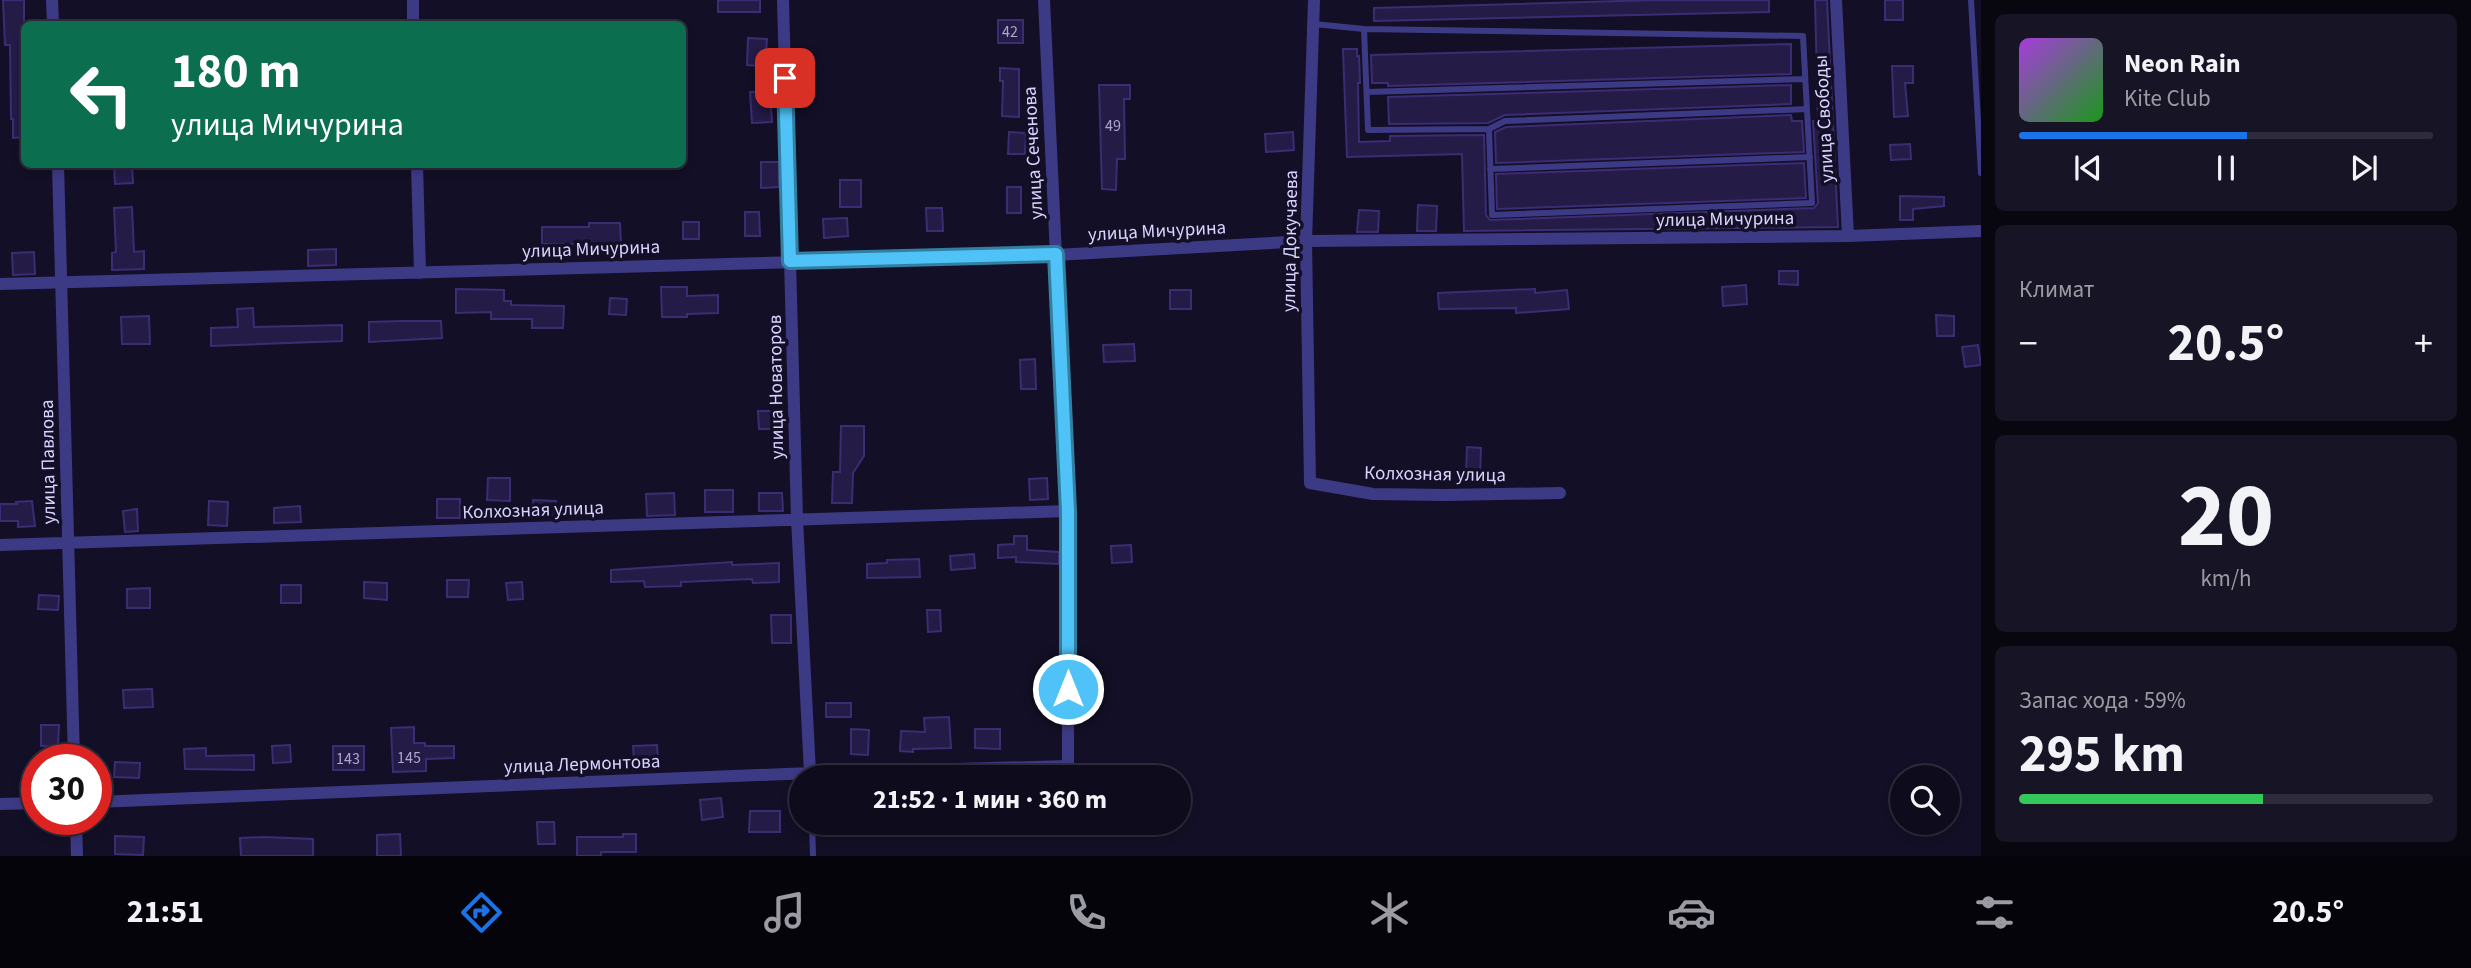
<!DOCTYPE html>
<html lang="ru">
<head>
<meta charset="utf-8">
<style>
  body { margin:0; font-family:"Source Sans 3",sans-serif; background:#171425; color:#f1f3f6; height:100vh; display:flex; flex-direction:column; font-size:26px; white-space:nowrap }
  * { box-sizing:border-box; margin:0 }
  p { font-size:23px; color:#9b9ba3 }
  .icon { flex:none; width:38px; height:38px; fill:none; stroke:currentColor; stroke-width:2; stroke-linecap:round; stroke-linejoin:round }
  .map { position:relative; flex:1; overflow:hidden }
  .drawer { display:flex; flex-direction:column; gap:14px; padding:14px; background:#08060f; width:490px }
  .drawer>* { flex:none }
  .guide { position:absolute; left:21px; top:21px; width:665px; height:147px; border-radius:10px; box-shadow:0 4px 10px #0003,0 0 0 2px #2e2b3b; background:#0b6e4f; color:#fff; overflow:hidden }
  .buttons { position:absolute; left:1890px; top:765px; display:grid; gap:14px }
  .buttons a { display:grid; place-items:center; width:70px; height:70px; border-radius:50%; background:#0e0b1c; box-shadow:0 4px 10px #0003,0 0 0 2px #2e2b3b; font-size:35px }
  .speed { position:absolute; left:21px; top:744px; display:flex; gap:14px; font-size:35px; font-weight:700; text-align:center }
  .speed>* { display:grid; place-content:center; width:91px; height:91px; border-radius:50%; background:#0e0b1c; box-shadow:0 4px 10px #0003,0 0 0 2px #2e2b3b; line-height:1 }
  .speed .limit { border:10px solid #d22; background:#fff; color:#111 }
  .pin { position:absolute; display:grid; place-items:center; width:60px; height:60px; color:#fff; margin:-30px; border-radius:14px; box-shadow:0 4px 10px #0006 }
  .me { position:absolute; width:77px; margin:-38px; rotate:0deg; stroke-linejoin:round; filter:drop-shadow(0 0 5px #0008) }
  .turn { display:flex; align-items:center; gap:24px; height:147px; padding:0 35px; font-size:32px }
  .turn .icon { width:91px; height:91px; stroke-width:2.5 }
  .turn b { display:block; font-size:49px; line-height:60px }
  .big { font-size:52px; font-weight:700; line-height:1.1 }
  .drawer .widget { flex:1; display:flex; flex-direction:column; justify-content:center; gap:10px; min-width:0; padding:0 24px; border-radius:10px; background:#171425 }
  .drawer .dial { align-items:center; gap:0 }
  .dial b { font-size:91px; line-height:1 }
  .song { display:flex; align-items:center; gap:21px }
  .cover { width:84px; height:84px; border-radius:10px; background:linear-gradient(135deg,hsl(280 70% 55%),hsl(120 70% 35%)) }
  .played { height:7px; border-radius:4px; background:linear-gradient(90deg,#1a73e8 55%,#2e2b3b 55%) }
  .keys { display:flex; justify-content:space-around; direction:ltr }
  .heat { display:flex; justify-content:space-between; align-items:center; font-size:38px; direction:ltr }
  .charge { height:10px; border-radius:5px; background:linear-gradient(90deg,#34c759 59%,#2e2b3b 0) }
  .trip { position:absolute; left:789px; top:765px; width:402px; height:70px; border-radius:35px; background:#0e0b1c; box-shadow:0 4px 10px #0003,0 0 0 2px #2e2b3b; font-weight:700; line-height:70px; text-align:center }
  .dock { display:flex; height:112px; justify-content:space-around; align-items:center; background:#06040b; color:#9b9ba3 }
  .dock .icon { width:49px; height:49px }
  .dock .current { color:#1a73e8 }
  .dock b { font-size:32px; color:#f1f3f6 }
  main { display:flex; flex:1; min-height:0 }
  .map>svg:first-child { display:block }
  .building { fill:#241b47; stroke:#3b2d73; stroke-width:2 }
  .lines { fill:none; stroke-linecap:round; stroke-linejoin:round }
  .lane { stroke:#3d3a85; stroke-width:6 }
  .street { stroke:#3d3a85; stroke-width:12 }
  .route-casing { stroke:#337fa1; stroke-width:18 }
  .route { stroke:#4fc3f7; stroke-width:12 }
  .labels { text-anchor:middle; stroke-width:7; stroke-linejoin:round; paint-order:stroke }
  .number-label { font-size:16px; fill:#aca6d1 }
  .street-label { font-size:19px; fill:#d9d4ff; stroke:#130f26 }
</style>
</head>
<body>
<main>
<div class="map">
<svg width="1981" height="856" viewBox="0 0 1981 856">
  <rect width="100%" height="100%" fill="#130f26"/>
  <!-- building -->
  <path class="building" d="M3 0H24V137L13 138V119H11L10 45H5Z
    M718 0H760V12H718Z
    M1655 0H1769V12L1374 21V8Z
    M1815 0H1827L1838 227 1464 231 1462 154 1347 157 1343 49H1357V56H1359L1360 83H1358L1359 142 1390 141V136L1484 135 1486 215 1490 220 1814 208 1818 203 1813 121 1818 120Z
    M1885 0H1903V20H1885Z
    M998 20H1023V43H998Z
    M748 38 767 39 765 66 747 65Z
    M1791 44V74L1388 86V83H1372L1371 55Z
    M1892 66H1913V83H1905L1908 116 1894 117Z
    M1000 68 1019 69V117L1002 116 1003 81H1000Z
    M1099 85H1130V99H1124L1125 159H1117L1116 190 1102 189Z
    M1791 85V104L1505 115 1488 123 1389 124 1388 97Z
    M770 91 772 122 752 123 750 92Z
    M1791 115 1792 121H1802L1804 152 1496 163 1495 132 1506 127Z
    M1009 132 1026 133 1025 154H1008Z
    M1293 132 1294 150 1266 152 1265 134Z
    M1910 144 1911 159 1891 160 1890 145Z
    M761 162H779V187L761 188Z
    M1804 163 1806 198 1497 209 1496 174Z
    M114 164H132L133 183 115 184Z
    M840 180H861V207H840Z
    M1007 187H1021V213H1007Z
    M1900 196 1944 197V206L1913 209V220H1900Z
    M1418 205 1437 206 1436 231H1417Z
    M132 207 134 252 144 251V269L112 270V253L116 252 114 208Z
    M926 208H942L943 231H927Z
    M1359 210 1379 211 1378 232H1357Z
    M745 212H759L760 236H745Z
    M847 218 848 236 824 238 823 219Z
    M683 222H699V239H683Z
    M589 223H620L621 244H542V227H589Z
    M336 249V265L308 266V250Z
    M34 252 35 274 13 275 12 253Z
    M1779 271H1798V285L1779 284Z
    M1746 285 1747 304 1723 306 1722 287Z
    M661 287H687V296L718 295V313L687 314V317H662Z
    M456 289 504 290V301H511V305L564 306 563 328H532V319H491V312L456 313Z
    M1535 289V293L1567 290 1569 309 1516 313V308L1439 309 1438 293Z
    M1170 290H1191V309H1170Z
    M610 298 627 299 626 315 609 314Z
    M253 308 254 327 342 325V341L211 346V328L238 327 237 309Z
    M1936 315 1954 316V336H1937Z
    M149 316 150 344H122L121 317Z
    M403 321H441L442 338 369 342V322Z
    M1134 344 1135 361 1104 362 1103 345Z
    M1978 345 1981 365 1965 367 1962 347Z
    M1035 359 1036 389H1021L1020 360Z
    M758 411H773L774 429H759Z
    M841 426H864V456L853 473 852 503H832L833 472H840Z
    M1467 447 1481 448 1480 476 1466 475Z
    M488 478H510V501L487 500Z
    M1047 478 1048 499 1030 500 1029 479Z
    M705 490H733V512H705Z
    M674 493 675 515 647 516 646 494Z
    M759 493H782L783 511H759Z
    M437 499H460V518H437Z
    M533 500 556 501 555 516H532Z
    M32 501 35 526 18 527V521H0V504H17L16 502Z
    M209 501 228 502 227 526 208 525Z
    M300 506 301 522 274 523V508Z
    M137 509 138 531 125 532 123 511Z
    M1014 536H1027V550L1059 552V564L1016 562V557L998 558V545L1014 544Z
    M1131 545 1132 562 1112 563 1111 546Z
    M974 554 975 568 951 570 950 556Z
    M919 559 920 577 867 578V564L887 563V560Z
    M732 562V565L779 563V582L753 583 752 579 681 582V586L645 587 644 581 611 582V570Z
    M447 580H469L468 597H447Z
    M364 582 387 583V600L364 598Z
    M522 582 523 599 508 600 506 583Z
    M281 585H301V603H281Z
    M150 588V608H127V589Z
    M39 595 59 596 58 610 38 609Z
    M927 610H940L941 631 928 632Z
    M771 615H791V643H772Z
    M152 689 153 707 124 708 123 690Z
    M826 703H851V717H826Z
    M949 717 951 748 913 749V752L900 751 901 731 925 732 924 718Z
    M41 725H59L58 746H41Z
    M414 727V743H425V746H454V758L426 759V771L393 772 391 728Z
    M851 729 869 730 868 755 851 754Z
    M975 729H1000V749L975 748Z
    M290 745 291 762 273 763 272 746Z
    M657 745 658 760 634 761 633 746Z
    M333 746H364V770H333Z
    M206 748V756L254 755V770L185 769 184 749Z
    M115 762 140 763 139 778 114 777Z
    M721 798 723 817 702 820 700 800Z
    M750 811H780V832H749Z
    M537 822H554L555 844H538Z
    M400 834 401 856H377V835Z
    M623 834H636V852H601V856H577V837H623Z
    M115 836 144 837 143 855 115 854Z
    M264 837 313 839V856H241L240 838Z"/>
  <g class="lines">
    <!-- lane -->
    <path class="lane" d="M1971 0 1981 173
      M1314 24 1364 29 1803 36 1812 203 1492 215 1489 129 1368 130 1364 29
      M1367 92 1805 79
      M1489 129 1505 121 1807 109
      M1490 169 1810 157
      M812 822 813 856"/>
    <!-- street -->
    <path class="street" d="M52 0 53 24
      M413 0V24
      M783 0 797 519 810 773
      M1314 0 1306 241 1310 483 1373 494 1446 495 1560 493
      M1836 0 1848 236
      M58 164 74 760
      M417 164 420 273
      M0 284 1056 255 1306 241 1848 236 1981 231
      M0 545 1068 511
      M96 802 810 773 1068 766V511L1044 0
      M0 804 37 803
      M76 819 77 856"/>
  </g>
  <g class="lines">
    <!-- route casing -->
    <g class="route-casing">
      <path id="route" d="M785 78 790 261 1056 254 1068 511V689"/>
    </g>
    <!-- route -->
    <use href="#route" class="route"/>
  </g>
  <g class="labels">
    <!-- number labels -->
    <g class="number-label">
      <text x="1010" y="37">42</text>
      <text x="1113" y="131">49</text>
      <text x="409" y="763">145</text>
      <text x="348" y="764">143</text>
    </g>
    <!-- street labels -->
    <g class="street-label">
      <text transform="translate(1823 119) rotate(-93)" y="7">улица Свободы</text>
      <text transform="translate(1032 153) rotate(-93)" y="7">улица Сеченова</text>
      <text transform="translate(1725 218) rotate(-1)" y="7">улица Мичурина</text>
      <text transform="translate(1157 230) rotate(-3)" y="7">улица Мичурина</text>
      <text transform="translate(1289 241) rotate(-89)" y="7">улица Докучаева</text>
      <text transform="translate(591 248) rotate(-2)" y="7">улица Мичурина</text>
      <text transform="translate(775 387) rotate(-91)" y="7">улица Новаторов</text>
      <text transform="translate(47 462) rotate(-91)" y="7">улица Павлова</text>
      <text transform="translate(1435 473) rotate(1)" y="7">Колхозная улица</text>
      <text transform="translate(533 509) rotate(-2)" y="7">Колхозная улица</text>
      <text transform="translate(582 763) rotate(-2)" y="7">улица Лермонтова</text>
    </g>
  </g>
</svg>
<div class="buttons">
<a><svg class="icon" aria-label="search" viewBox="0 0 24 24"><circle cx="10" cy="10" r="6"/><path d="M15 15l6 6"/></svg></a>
</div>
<div class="speed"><div class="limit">30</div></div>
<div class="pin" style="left:785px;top:78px;background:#d93025"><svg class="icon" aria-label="arrive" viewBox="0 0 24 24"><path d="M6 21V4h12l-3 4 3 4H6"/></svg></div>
<svg class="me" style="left:1068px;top:689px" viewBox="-20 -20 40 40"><circle r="17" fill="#4fc3f7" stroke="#fff" stroke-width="3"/><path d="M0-11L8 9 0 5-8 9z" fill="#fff"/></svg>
<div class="trip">21:52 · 1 мин · 360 m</div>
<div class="guide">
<div class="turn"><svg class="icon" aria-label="left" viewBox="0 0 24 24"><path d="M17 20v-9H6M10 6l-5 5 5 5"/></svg><div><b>180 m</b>улица Мичурина</div></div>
</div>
</div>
<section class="drawer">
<div class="widget">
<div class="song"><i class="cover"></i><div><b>Neon Rain</b><p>Kite Club</p></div></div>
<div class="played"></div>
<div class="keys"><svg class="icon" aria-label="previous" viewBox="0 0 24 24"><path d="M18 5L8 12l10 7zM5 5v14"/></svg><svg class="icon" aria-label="pause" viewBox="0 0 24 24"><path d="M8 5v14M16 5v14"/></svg><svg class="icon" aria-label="next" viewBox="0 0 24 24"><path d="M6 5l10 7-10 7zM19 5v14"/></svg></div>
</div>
<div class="widget"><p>Климат</p>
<div class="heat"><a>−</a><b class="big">20.5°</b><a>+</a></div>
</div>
<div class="widget dial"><b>20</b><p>km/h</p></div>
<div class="widget"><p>Запас хода · 59%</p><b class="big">295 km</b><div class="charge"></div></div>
</section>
</main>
<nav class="dock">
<b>21:51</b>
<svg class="icon current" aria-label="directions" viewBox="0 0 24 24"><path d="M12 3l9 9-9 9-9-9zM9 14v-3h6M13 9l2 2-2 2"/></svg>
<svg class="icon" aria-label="music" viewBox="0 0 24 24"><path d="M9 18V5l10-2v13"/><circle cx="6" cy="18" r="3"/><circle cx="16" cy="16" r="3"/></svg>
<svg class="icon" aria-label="phone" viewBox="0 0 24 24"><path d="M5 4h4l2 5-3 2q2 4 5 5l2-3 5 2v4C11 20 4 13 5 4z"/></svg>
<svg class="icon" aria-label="climate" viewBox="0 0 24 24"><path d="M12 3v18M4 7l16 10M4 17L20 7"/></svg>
<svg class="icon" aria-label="car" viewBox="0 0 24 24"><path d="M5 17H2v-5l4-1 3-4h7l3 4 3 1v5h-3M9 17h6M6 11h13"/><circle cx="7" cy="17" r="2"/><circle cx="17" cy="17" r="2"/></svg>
<svg class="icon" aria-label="filters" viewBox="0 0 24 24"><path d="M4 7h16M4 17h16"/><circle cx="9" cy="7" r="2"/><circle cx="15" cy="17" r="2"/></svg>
<b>20.5°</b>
</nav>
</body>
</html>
